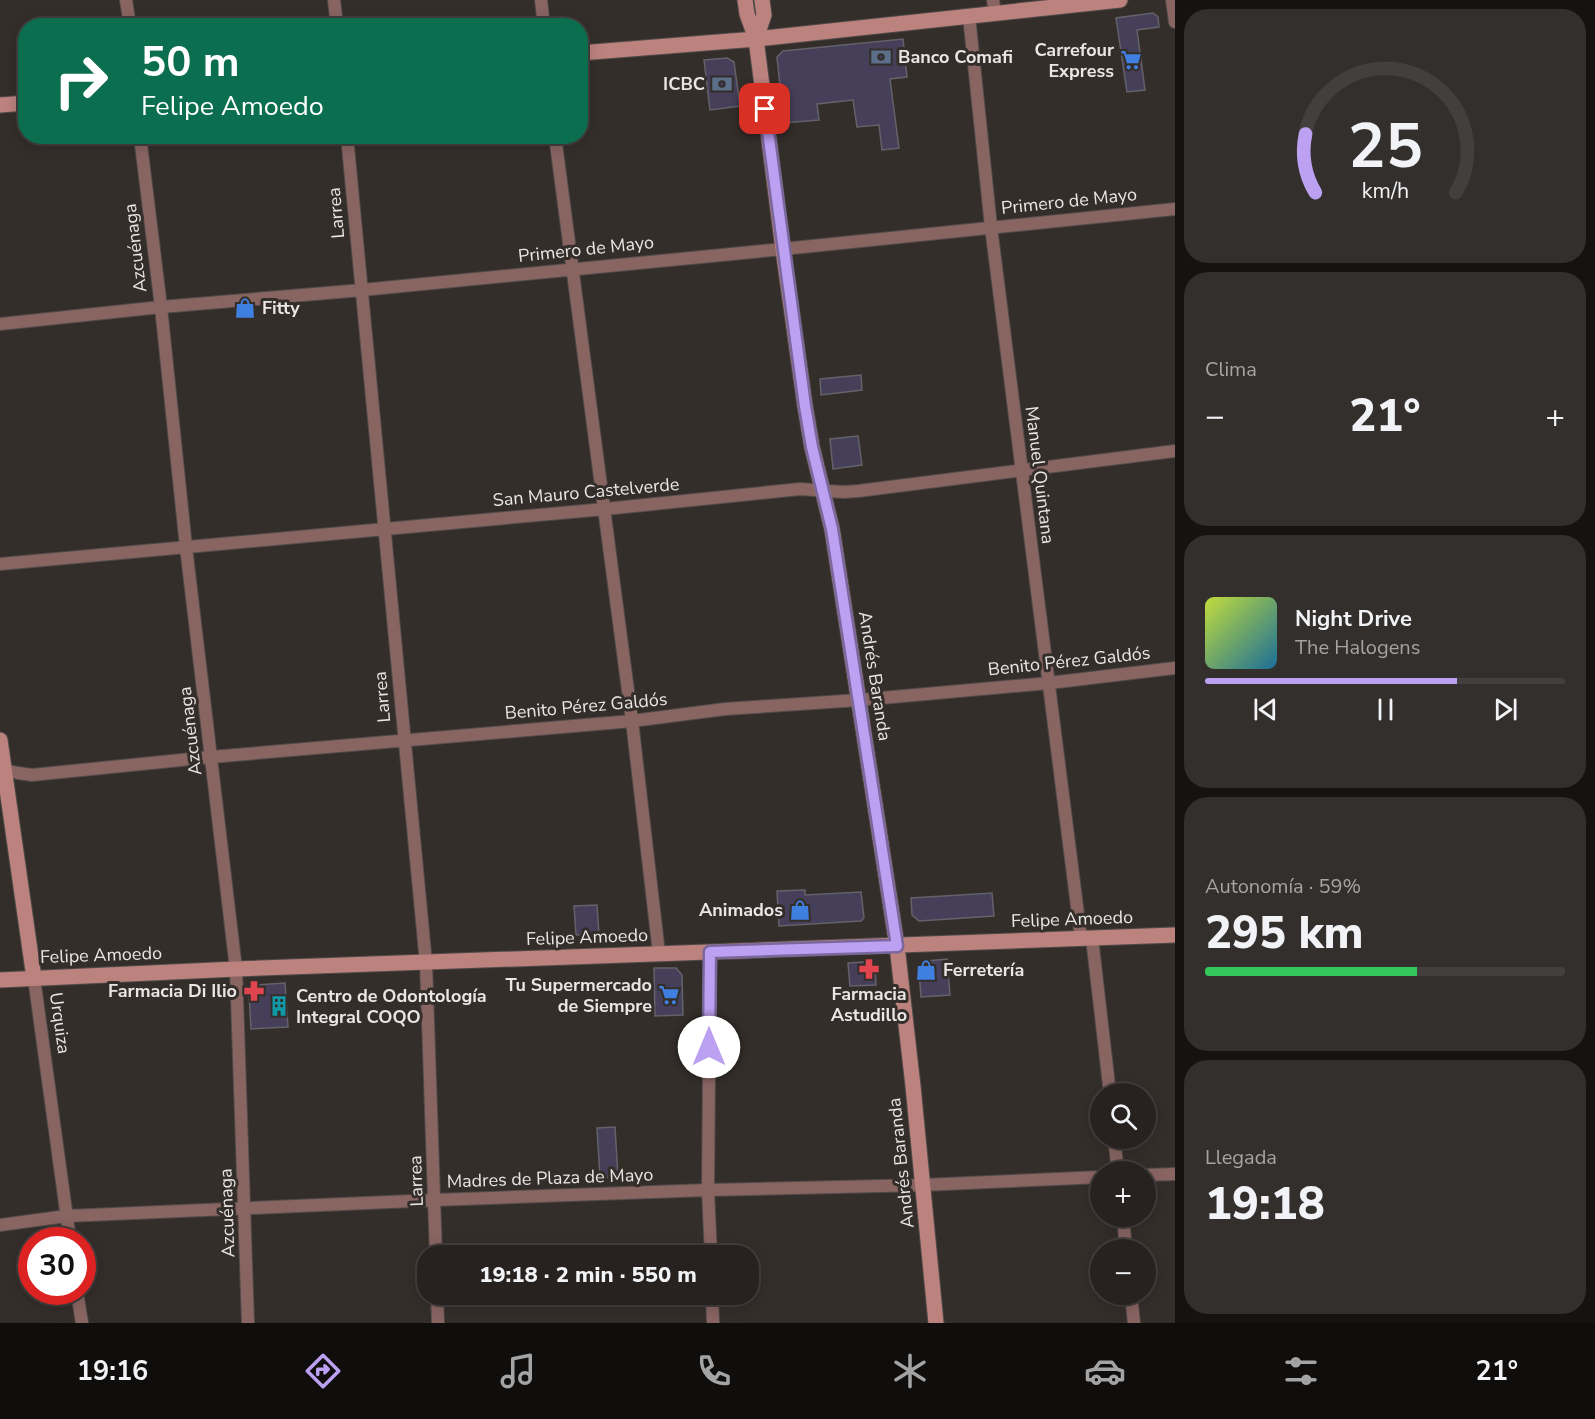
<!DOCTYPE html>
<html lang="es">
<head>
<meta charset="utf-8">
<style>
  body { margin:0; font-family:"Nunito Sans",sans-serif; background:#332f2d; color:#f1f3f6; height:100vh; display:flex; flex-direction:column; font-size:22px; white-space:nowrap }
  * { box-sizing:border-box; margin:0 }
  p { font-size:20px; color:#a4a4a5 }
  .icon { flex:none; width:33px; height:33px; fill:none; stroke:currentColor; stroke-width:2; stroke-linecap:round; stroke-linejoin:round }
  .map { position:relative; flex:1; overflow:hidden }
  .panel { display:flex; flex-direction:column; gap:9px; padding:9px; background:#151312; width:420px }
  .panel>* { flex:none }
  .guide { position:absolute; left:18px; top:18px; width:570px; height:126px; border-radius:24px; box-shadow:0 3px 15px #0003,0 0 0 2px #433f3e; background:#0b6e4f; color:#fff; overflow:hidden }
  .tools { position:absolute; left:1090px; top:1083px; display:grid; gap:12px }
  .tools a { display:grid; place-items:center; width:66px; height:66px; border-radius:50%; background:#272220; box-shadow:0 3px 15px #0003,0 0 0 2px #433f3e; font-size:30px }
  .speed { position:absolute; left:18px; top:1227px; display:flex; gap:12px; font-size:30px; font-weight:700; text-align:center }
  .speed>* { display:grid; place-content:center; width:78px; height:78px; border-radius:50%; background:#272220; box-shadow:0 3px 15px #0003,0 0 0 2px #433f3e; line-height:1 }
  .speed .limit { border:9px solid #d22; background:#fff; color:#111 }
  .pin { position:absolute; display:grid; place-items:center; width:51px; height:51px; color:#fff; margin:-26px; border-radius:12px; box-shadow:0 3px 9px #0006 }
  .me { position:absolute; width:66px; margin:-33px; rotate:0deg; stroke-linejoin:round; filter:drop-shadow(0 0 4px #0008) }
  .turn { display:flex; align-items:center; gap:21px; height:126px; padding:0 24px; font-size:27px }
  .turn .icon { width:78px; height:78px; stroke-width:2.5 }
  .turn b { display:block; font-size:42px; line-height:51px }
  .big { font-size:45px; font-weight:800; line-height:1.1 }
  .panel .widget { flex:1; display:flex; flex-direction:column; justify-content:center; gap:9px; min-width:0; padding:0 21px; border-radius:24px; background:#332f2d }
  .panel .dial { align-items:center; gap:0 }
  .dial svg { height:156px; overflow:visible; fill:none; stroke:#433f3e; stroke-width:7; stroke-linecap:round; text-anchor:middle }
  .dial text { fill:#f1f3f6; stroke:none }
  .song { display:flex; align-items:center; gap:18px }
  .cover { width:72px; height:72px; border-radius:9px; background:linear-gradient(135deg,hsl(70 70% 55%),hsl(200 70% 35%)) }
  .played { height:6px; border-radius:3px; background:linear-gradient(90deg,#bca0f2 70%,#433f3e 70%) }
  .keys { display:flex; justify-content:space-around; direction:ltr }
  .heat { display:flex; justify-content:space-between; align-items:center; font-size:33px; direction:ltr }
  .charge { height:9px; border-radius:4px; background:linear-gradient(90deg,#34c759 59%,#433f3e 0) }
  .trip { position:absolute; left:417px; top:1245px; width:342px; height:60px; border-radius:24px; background:#272220; box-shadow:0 3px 15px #0003,0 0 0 2px #433f3e; font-weight:800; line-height:60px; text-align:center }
  .dock { display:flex; height:96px; justify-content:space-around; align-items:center; background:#100e0d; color:#a4a4a5 }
  .dock .icon { width:42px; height:42px }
  .dock .on { color:#bca0f2 }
  .dock b { font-size:27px; color:#f1f3f6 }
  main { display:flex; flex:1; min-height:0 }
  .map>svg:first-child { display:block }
  .building { fill:#463f5a; stroke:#646269; stroke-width:1.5 }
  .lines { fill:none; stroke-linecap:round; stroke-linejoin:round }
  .street-casing { stroke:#514b49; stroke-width:14 }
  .secondary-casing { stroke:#514b49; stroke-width:17 }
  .street { stroke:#896562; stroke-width:12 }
  .secondary { stroke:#bc827e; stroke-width:15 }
  .route-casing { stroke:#7a689d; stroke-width:15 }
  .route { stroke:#bca0f2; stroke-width:10 }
  .labels { text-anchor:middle; stroke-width:6; stroke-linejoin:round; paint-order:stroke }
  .poi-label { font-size:18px; font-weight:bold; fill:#eae6e5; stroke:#342e2b; text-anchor:end }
  .street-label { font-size:18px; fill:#eae6e5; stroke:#342e2b }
</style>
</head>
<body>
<main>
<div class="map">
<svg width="1175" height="1323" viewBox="0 0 1175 1323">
  <rect width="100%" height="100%" fill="#342e2b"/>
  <!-- building -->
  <path class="building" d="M1153 13 1158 17 1159 27 1137 30 1145 90 1127 92 1116 18Z
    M903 39 907 77 890 79 899 148 882 150 879 125 857 127 853 100 817 104 819 120 784 123 777 57 783 51Z
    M727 58 734 62 740 106 710 110 704 60Z
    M861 375 862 390 821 395 820 379Z
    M858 436 862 465 833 469 830 439Z
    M805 890V895L861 892 864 918 861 921 779 926 777 891Z
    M992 893 994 916 919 921 912 915 911 898Z
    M597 905 599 934 576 935 574 906Z
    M947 959 950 995 921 997 919 971 926 961Z
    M863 962H870L875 968 876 985 850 986 848 963Z
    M654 968H676L682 975 683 1015 655 1016Z
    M285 983 288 1027 251 1029 249 992H252L251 987H256V985Z
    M615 1127 618 1177 600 1178 597 1128Z"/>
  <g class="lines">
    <!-- street casing -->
    <g class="street-casing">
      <path id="street" d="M126 0 130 26
        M334 0 337 26
        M541 0 544 26
        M993 0 995 13
        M1172 0 1175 22
        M969 16 991 227 1081 938
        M140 136 161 307 186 547 236 969 248 1323
        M347 136 426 963 436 1256
        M555 136 632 721 659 953
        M0 324 161 307 362 290 783 249 1175 209
        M0 564 605 509 800 489 843 492 858 491 1175 451
        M0 769 18 773 32 775 211 757 632 721 725 709 859 700 1049 683 1175 668
        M1092 938 1110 1094
        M710 952 708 1190 711 1256
        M34 978 70 1240
        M1114 1138 1118 1172
        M1146 1175 1175 1174
        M1123 1216 1126 1250
        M0 1225 67 1216 435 1200 708 1190 923 1185 1101 1177
        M77 1292 82 1323
        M437 1294 438 1323
        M712 1294 713 1323
        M1131 1294 1134 1323"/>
    </g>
    <!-- secondary casing -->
    <g class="secondary-casing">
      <path id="secondary" d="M745 0 747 14 756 39 783 249 805 406 812 447 832 529 897 946 913 1086 936 1323
        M756 39 764 15 762 0
        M580 53 756 39 1120 0
        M0 105 26 103
        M0 740 34 978
        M0 980 236 969 1175 935"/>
    </g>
    <!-- street -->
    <use href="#street" class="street"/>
    <!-- secondary -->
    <use href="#secondary" class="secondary"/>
  </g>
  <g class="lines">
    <!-- route casing -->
    <g class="route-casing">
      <path id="route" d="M709 1047 710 952 897 946 832 529 812 447 805 406 765 109"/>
    </g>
    <!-- route -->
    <use href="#route" class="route"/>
  </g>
  <!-- icons -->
  <defs>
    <g id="bank-bare" transform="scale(1.62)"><path d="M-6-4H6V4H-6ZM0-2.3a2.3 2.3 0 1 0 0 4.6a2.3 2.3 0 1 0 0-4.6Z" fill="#5c6f8a" stroke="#342e2b" stroke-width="2.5" paint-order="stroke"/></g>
    <g id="supermarket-bare" transform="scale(1.62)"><path d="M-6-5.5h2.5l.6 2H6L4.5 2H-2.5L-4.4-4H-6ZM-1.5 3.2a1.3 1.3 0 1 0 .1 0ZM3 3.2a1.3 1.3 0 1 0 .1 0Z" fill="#3f7fe0" stroke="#342e2b" stroke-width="2.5" paint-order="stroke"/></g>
    <g id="shop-bare" transform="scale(1.62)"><path d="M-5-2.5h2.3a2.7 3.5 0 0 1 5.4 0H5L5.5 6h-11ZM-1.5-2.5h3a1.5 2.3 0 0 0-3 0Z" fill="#3f7fe0" stroke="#342e2b" stroke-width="2.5" paint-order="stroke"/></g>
    <g id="pharmacy-bare" transform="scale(1.62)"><path d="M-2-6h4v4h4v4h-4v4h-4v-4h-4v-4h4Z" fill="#e0444e" stroke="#342e2b" stroke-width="2.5" paint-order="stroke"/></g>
    <g id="building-bare" transform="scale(1.62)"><path d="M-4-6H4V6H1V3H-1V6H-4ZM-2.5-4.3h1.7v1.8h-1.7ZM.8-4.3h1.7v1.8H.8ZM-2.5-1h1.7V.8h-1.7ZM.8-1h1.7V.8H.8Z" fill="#0f9aa8" stroke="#342e2b" stroke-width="2.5" paint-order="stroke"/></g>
  </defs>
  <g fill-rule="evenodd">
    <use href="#bank-bare" x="881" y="57"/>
    <use href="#supermarket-bare" x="1131" y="60"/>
    <use href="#bank-bare" x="722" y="84"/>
    <use href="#shop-bare" x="245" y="308"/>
    <use href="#shop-bare" x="800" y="910"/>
    <use href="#pharmacy-bare" x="869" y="969"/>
    <use href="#shop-bare" x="926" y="970"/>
    <use href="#pharmacy-bare" x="254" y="991"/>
    <use href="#supermarket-bare" x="669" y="995"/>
    <use href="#building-bare" x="279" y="1006"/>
  </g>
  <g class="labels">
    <!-- poi labels -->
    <g class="poi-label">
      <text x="1114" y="56">Carrefour<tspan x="1114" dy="21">Express</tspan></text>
      <text x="898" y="63" text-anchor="start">Banco Comafi</text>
      <text x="705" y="90">ICBC</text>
      <text x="262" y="314" text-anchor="start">Fitty</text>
      <text x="783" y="916">Animados</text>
      <text x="943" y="976" text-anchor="start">Ferretería</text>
      <text x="652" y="991">Tu Supermercado<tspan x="652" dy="21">de Siempre</tspan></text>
      <text x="237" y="997">Farmacia Di Ilio</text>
      <text x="869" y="1000" text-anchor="middle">Farmacia<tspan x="869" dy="21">Astudillo</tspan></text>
      <text x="296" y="1002" text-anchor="start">Centro de Odontología<tspan x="296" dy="21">Integral COQO</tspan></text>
    </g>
    <!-- street labels -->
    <g class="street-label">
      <text transform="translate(1069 201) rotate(-6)" y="6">Primero de Mayo</text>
      <text transform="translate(336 213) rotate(-95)" y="6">Larrea</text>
      <text transform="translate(135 248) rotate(-97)" y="6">Azcuénaga</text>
      <text transform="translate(586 249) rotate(-6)" y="6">Primero de Mayo</text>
      <text transform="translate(1040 475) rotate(83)" y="6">Manuel Quintana</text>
      <text transform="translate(586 492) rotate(-5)" y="6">San Mauro Castelverde</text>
      <text transform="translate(1069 661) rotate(-6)" y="6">Benito Pérez Galdós</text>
      <text transform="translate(875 676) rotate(81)" y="6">Andrés Baranda</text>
      <text transform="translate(382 697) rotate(-95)" y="6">Larrea</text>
      <text transform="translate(586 706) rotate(-5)" y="6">Benito Pérez Galdós</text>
      <text transform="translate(190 731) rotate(-97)" y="6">Azcuénaga</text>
      <text transform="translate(1072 919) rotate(-2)" y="6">Felipe Amoedo</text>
      <text transform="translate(587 937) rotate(-2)" y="6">Felipe Amoedo</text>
      <text transform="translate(101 955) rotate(-2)" y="6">Felipe Amoedo</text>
      <text transform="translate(60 1023) rotate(82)" y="6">Urquiza</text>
      <text transform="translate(901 1163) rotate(-96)" y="6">Andrés Baranda</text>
      <text transform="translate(550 1178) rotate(-2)" y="6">Madres de Plaza de Mayo</text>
      <text transform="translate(416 1181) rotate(-92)" y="6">Larrea</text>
      <text transform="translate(227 1213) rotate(-92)" y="6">Azcuénaga</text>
    </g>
  </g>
</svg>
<div class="tools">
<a><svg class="icon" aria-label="search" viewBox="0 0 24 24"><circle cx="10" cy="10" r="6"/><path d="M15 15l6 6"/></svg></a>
<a>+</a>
<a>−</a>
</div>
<div class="speed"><div class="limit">30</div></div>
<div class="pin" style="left:765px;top:109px;background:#d93025"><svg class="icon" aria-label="arrive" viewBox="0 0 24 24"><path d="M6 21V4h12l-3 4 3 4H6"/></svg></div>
<svg class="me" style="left:709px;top:1047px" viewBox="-20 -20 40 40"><circle r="19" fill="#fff"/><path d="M0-13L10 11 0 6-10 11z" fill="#bca0f2"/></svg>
<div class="trip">19:18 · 2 min · 550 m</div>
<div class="guide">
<div class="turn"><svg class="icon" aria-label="right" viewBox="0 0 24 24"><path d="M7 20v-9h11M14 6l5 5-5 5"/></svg><div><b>50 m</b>Felipe Amoedo</div></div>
</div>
</div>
<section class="panel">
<div class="widget dial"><svg viewBox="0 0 100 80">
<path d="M14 69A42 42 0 1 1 86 69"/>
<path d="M14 69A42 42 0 0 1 9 39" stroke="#bca0f2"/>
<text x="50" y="56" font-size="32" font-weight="700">25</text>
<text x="50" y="72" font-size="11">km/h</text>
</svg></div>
<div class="widget"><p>Clima</p>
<div class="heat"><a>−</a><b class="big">21°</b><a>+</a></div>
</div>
<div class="widget">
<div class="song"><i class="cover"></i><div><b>Night Drive</b><p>The Halogens</p></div></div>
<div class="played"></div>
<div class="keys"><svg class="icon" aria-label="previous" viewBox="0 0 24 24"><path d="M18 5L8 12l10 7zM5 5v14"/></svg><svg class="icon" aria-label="pause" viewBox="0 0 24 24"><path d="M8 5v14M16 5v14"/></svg><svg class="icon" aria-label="next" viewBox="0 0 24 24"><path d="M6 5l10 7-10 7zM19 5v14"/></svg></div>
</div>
<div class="widget"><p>Autonomía · 59%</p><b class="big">295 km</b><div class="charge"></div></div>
<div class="widget"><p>Llegada</p><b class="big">19:18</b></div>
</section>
</main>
<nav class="dock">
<b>19:16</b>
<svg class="icon on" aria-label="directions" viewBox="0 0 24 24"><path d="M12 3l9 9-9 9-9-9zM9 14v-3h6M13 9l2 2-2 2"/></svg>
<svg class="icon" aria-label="music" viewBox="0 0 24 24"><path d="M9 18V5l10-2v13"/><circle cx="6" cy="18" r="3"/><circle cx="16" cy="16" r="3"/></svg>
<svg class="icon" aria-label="phone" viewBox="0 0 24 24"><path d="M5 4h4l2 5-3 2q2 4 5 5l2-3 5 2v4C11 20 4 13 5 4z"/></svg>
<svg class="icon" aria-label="climate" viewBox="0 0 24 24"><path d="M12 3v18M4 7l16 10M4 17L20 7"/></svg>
<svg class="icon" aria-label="car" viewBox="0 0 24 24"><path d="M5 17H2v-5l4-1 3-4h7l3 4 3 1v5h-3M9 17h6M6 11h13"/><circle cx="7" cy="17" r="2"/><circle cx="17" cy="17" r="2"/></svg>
<svg class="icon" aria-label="filters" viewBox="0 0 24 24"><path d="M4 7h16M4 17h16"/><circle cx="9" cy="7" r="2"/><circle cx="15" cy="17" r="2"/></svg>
<b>21°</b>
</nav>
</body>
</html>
